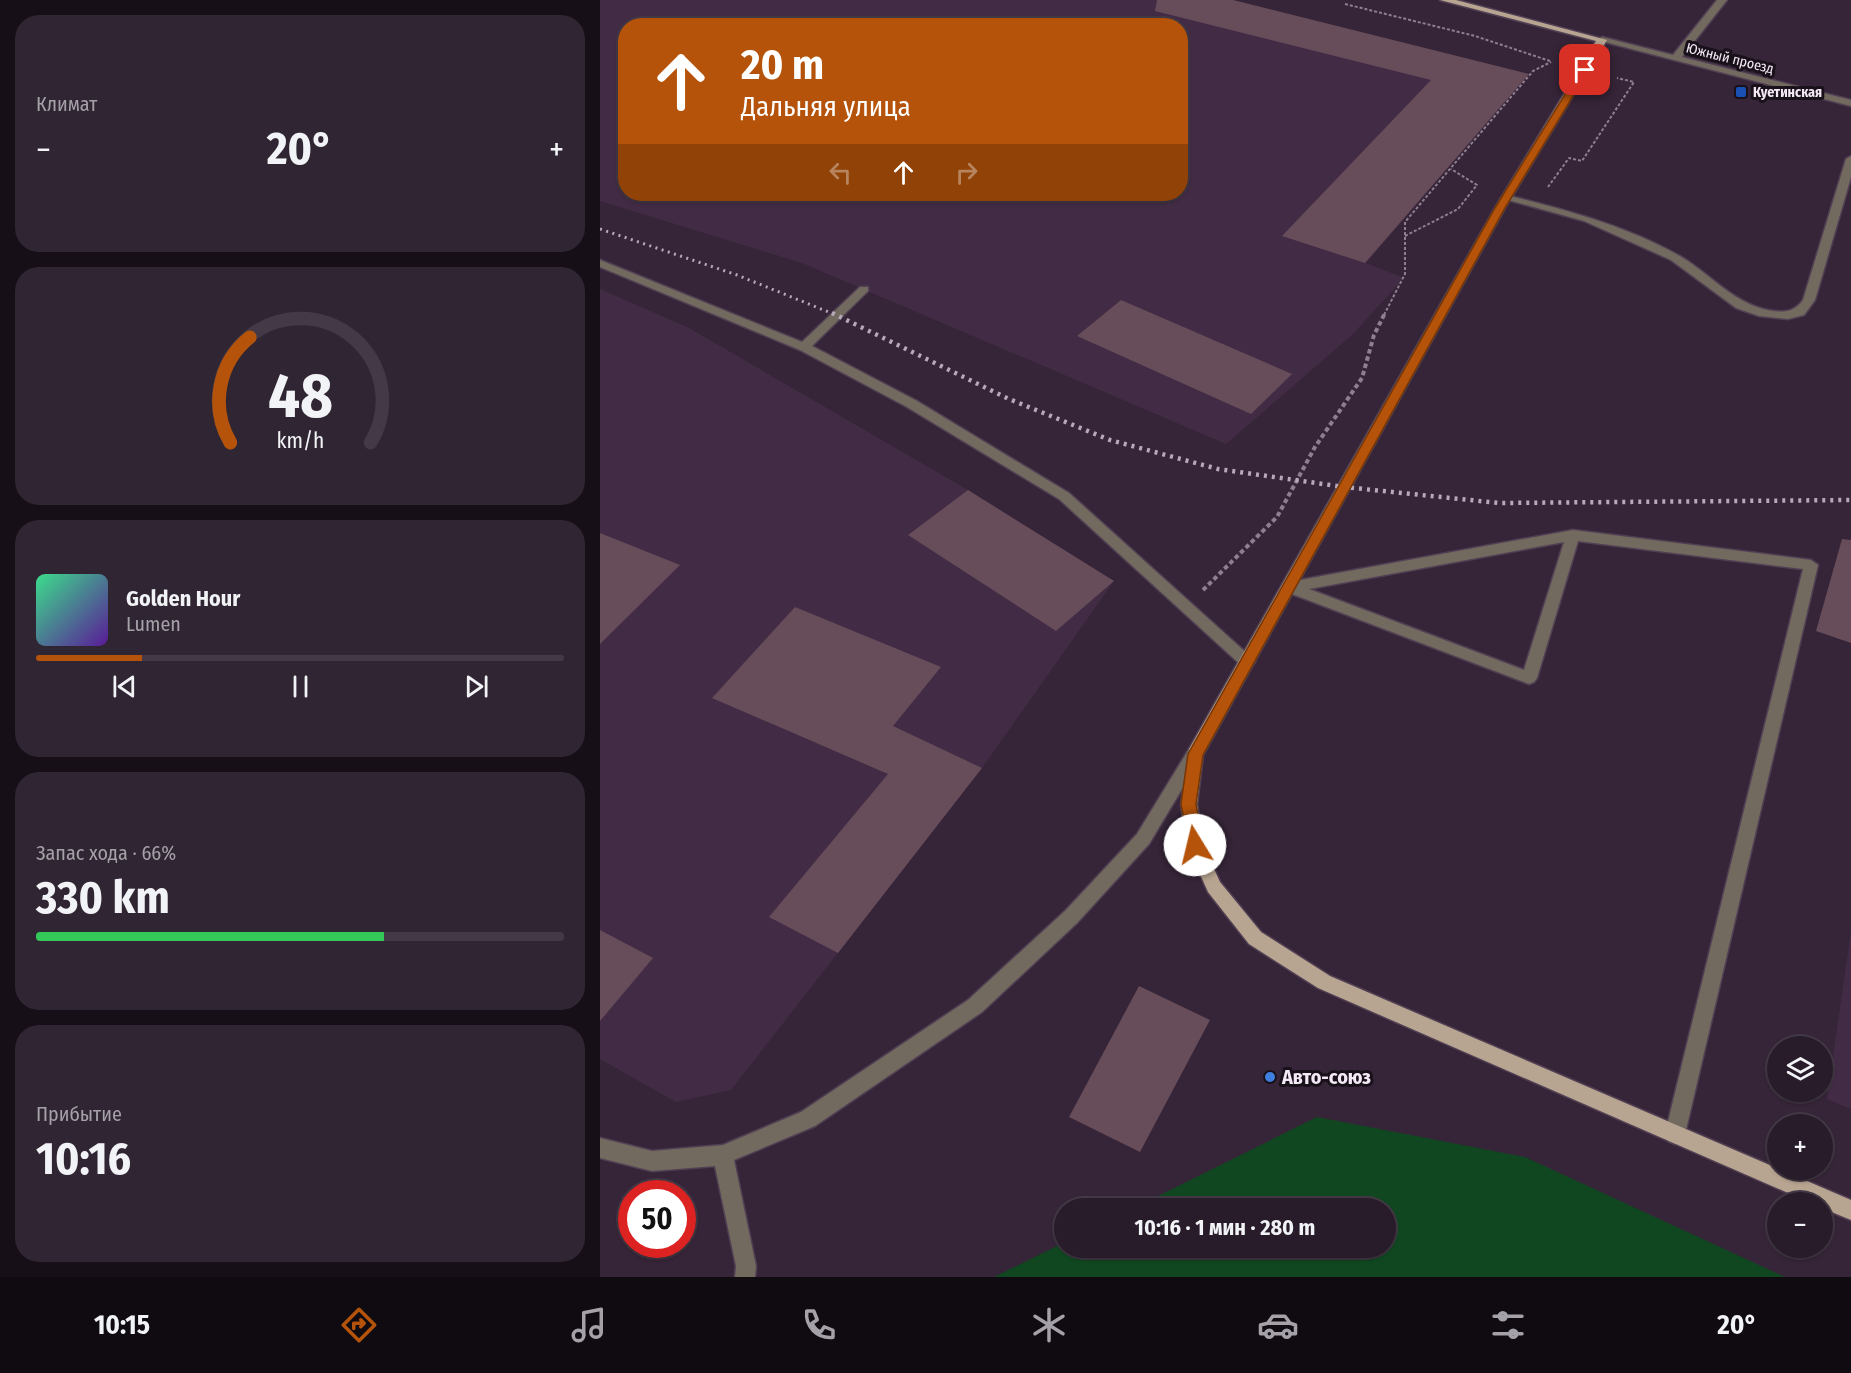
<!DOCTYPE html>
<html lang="ru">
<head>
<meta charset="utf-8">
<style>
  body { margin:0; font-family:"Fira Sans Condensed",sans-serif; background:#302532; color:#f1f3f6; height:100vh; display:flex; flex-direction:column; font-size:22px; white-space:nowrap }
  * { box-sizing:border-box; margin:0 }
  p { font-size:20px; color:#a5a1a8 }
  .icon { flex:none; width:33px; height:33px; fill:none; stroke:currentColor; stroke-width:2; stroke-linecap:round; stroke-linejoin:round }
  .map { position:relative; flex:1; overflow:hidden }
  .panel { display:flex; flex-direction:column; gap:15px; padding:15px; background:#160f17; width:600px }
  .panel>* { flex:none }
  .guide { position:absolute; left:18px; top:18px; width:570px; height:183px; border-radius:24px; box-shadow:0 2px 4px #0004,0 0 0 2px #443a47; background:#b45309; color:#fff; overflow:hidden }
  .tools { position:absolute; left:1167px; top:1036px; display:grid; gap:12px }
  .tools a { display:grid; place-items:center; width:66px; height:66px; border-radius:50%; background:#281c2a; box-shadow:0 2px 4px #0004,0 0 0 2px #443a47; font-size:30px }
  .speed { position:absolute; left:18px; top:1180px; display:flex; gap:12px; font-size:30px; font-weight:700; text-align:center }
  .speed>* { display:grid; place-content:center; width:78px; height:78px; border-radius:50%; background:#281c2a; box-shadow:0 2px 4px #0004,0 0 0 2px #443a47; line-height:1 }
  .speed .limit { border:9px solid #d22; background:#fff; color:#111 }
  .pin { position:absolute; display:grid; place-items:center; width:51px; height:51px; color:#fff; margin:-26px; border-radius:12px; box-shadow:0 3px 9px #0006 }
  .me { position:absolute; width:66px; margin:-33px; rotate:351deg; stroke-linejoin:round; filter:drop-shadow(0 0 4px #0008) }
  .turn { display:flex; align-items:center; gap:21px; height:126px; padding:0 24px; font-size:27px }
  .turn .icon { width:78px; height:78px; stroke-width:2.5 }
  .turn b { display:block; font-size:42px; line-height:51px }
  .lanes { display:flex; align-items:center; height:57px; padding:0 24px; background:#0003; justify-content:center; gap:30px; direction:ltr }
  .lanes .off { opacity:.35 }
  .big { font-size:45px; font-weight:700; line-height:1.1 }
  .panel .card { flex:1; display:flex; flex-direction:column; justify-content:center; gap:9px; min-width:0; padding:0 21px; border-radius:24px; background:#302532 }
  .panel .dial { align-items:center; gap:0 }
  .dial svg { height:156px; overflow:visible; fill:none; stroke:#443a47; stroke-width:7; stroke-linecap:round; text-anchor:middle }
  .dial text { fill:#f1f3f6; stroke:none }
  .song { display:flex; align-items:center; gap:18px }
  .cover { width:72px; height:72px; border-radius:9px; background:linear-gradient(135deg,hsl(150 70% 55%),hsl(270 70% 35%)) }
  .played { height:6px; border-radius:3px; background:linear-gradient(90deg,#b45309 20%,#443a47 20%) }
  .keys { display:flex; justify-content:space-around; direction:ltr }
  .heat { display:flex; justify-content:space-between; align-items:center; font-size:33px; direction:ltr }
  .charge { height:9px; border-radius:4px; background:linear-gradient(90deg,#34c759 66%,#443a47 0) }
  .trip { position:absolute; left:454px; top:1198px; width:342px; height:60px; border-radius:30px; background:#281c2a; box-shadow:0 2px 4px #0004,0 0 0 2px #443a47; font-weight:700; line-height:60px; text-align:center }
  .dock { display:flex; height:96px; justify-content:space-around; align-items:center; background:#100b11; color:#a5a1a8 }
  .dock .icon { width:42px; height:42px }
  .dock .on { color:#b45309 }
  .dock b { font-size:27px; color:#f1f3f6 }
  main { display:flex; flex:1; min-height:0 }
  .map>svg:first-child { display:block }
  .built { fill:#422c45; fill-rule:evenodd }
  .green { fill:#104720 }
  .building { fill:#674c59 }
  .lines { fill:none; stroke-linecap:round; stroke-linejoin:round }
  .minor-casing { stroke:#514053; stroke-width:3 }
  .major-casing { stroke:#514053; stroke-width:3 }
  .path-far1 { stroke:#8e7f90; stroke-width:2; stroke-dasharray:3 2; stroke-linecap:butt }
  .path { stroke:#8e7f90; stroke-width:4; stroke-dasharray:4.5 3; stroke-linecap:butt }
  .minor { fill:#72695f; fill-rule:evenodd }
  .major { fill:#b8a591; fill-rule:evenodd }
  .rail-far1 { stroke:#b6a9b8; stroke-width:3; stroke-dasharray:2 4.5; stroke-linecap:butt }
  .rail { stroke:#b6a9b8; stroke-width:4.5; stroke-dasharray:3 5; stroke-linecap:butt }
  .route { fill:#b45309; stroke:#753606; stroke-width:1.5 }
  .transit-dot { fill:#1a4fb4; stroke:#19111a; stroke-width:2 }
  .shop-dot { fill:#3f7fe0; stroke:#19111a; stroke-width:2 }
  .labels { text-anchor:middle; stroke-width:6; stroke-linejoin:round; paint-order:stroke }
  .far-street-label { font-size:14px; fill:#f4e9f6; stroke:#19111a }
  .far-poi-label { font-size:14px; font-weight:bold; fill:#f4e9f6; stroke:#19111a; text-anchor:start }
  .near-poi-label { font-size:20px; font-weight:bold; fill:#f4e9f6; stroke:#19111a; text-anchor:start }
</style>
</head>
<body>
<main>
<section class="panel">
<div class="card"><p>Климат</p>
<div class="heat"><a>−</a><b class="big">20°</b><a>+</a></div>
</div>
<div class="card dial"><svg viewBox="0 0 100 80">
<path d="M14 69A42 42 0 1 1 86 69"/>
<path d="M14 69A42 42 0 0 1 24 15" stroke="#b45309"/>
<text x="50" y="56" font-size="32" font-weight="700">48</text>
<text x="50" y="72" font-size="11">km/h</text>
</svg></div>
<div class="card">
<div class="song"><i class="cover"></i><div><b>Golden Hour</b><p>Lumen</p></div></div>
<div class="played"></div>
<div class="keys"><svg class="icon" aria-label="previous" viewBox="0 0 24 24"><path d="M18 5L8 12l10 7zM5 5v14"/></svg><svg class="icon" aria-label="pause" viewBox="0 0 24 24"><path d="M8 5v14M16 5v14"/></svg><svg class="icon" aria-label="next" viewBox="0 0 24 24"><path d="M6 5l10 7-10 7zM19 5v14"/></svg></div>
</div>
<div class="card"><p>Запас хода · 66%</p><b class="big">330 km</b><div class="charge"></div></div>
<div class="card"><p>Прибытие</p><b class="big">10:16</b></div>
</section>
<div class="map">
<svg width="1251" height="1277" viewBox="0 0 1251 1277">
  <rect width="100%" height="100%" fill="#362538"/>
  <!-- built -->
  <path class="built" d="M0 0H633L929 74 766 263 804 278 753 334 626 444 202 263 0 201ZM26 26H580V194H26Z
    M0 289 89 328 368 490 514 581 382 768 131 1090 76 1102 0 1059Z
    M1251 931V1109L1227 1099Z"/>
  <!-- green -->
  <path class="green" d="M717 1117 925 1157 1185 1277H394L465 1242V1248H786V1209H532Z"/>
  <!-- building -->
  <path class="building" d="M557 0H633L929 74 765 263 682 236 831 80 555 11Z
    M521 300 692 374 651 414 477 336Z
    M368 490 514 581 456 631 308 535Z
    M0 533 80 565 0 644Z
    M1242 539 1251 540V643L1216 631Z
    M195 607 341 667 293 726 382 768 238 953 169 917 288 774 112 698Z
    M0 930 53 958 0 1021Z
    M539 986 610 1020 540 1152 469 1117Z"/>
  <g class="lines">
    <!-- minor casing -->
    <g class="minor-casing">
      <path id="minor" d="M1117 0H1127L1082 57 1251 100V106L997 40 1002 37 1073 55Z
        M1251 156V177L1215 300 1204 315 1188 319 1159 316 1136 308 1071 260 984 221 901 198 906 195C966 210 1024 225 1078 255 1107 271 1130 300 1163 309 1180 313 1193 314 1203 300L1246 159Z
        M0 260 202 342 260 287H268V291L212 346 317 401 469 493 652 658 655 662 652 666H642L459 499 307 407 200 350 0 267Z
        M973 530 1211 560 1218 565 1085 1134 1082 1141 1075 1144 1068 1141 1065 1134 1203 569 978 541 937 678 934 682 929 684 684 591 682 587 689 582ZM964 542 924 670 709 589Z
        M595 747 601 749 603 754 549 844 477 923 382 1012 215 1126 134 1160 156 1266 155 1277H135L136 1266 115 1166 52 1171 0 1158V1138L52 1151 123 1145 201 1112 368 1000 465 911 537 834 589 749Z"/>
    </g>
    <!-- major casing -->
    <g class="major-casing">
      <path id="major" d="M840 0H856L1007 40 905 208 603 755 597 804 603 845 620 882 661 932 730 976 1251 1200V1220L1222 1208V1203H1211L718 988 649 944 608 892 587 845 581 804 589 749 895 208 996 41Z"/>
    </g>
    <!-- path-far1 -->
    <path class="path-far1" d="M745 4 875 36 950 61
      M948 187 969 158 982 161 1034 82 1017 78
      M805 236 858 209 877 185 851 169
      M784 315 805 274V222L933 71 951 62"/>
    <!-- path -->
    <path class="path" d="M603 590 677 517 715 447 762 378 774 335 785 313"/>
    <!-- minor -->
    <use href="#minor" class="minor"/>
    <!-- major -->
    <use href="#major" class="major"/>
    <!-- rail-far1 -->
    <path class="rail-far1" d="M0 229 137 275 236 315"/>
    <!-- rail -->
    <path class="rail" d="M232 313 409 399 510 440 618 469 744 487 899 503 1251 500"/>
  </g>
  <!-- route -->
  <path class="route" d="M985 67 989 70 905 208 603 755 596 804 603 845 601 850 595 852 590 850 581 804 588 754 895 208 980 70Z"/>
  <!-- markers -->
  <rect class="transit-dot" x="1135" y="86" width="12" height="12" rx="3"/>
  <circle class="shop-dot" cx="670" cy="1077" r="6"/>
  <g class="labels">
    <!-- far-street labels -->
    <g class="far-street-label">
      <text transform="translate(1130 58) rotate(14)" y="5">Южный проезд</text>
    </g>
    <!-- far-poi labels -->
    <g class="far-poi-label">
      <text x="1153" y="97">Куетинская</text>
    </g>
    <!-- near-poi labels -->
    <g class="near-poi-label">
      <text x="682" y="1084">Авто-союз</text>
    </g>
  </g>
</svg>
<div class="tools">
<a><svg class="icon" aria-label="layers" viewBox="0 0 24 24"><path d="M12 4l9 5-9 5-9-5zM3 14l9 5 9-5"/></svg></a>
<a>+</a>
<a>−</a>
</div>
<div class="speed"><div class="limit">50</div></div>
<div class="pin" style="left:985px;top:70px;background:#d93025"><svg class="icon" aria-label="arrive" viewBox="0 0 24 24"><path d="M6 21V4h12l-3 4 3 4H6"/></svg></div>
<svg class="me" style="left:595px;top:845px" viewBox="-20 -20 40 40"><circle r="19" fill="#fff"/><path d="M0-13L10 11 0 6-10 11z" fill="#b45309"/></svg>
<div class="trip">10:16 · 1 мин · 280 m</div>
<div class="guide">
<div class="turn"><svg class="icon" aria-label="ahead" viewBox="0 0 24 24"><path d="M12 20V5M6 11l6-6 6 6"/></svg><div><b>20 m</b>Дальняя улица</div></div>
<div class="lanes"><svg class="icon off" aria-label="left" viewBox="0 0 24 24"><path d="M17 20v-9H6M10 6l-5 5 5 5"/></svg><svg class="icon" aria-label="ahead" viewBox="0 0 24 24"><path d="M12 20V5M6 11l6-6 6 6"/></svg><svg class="icon off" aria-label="right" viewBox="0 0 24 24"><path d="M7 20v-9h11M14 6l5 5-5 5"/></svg></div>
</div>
</div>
</main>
<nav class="dock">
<b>10:15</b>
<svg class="icon on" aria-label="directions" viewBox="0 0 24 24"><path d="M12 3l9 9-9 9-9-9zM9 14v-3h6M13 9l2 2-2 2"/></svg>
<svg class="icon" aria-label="music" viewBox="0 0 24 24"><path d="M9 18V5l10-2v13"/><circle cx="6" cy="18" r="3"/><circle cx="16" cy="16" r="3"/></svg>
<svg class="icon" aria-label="phone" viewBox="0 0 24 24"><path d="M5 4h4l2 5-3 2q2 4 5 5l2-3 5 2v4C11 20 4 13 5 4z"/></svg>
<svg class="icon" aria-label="climate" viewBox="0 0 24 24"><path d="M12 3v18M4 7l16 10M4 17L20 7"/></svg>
<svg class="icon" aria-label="car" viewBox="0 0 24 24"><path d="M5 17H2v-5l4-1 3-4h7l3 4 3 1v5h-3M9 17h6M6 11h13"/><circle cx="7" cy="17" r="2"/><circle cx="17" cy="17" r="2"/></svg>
<svg class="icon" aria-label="filters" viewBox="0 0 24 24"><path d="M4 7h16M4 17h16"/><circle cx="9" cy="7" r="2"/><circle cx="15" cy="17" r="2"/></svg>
<b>20°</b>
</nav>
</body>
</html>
